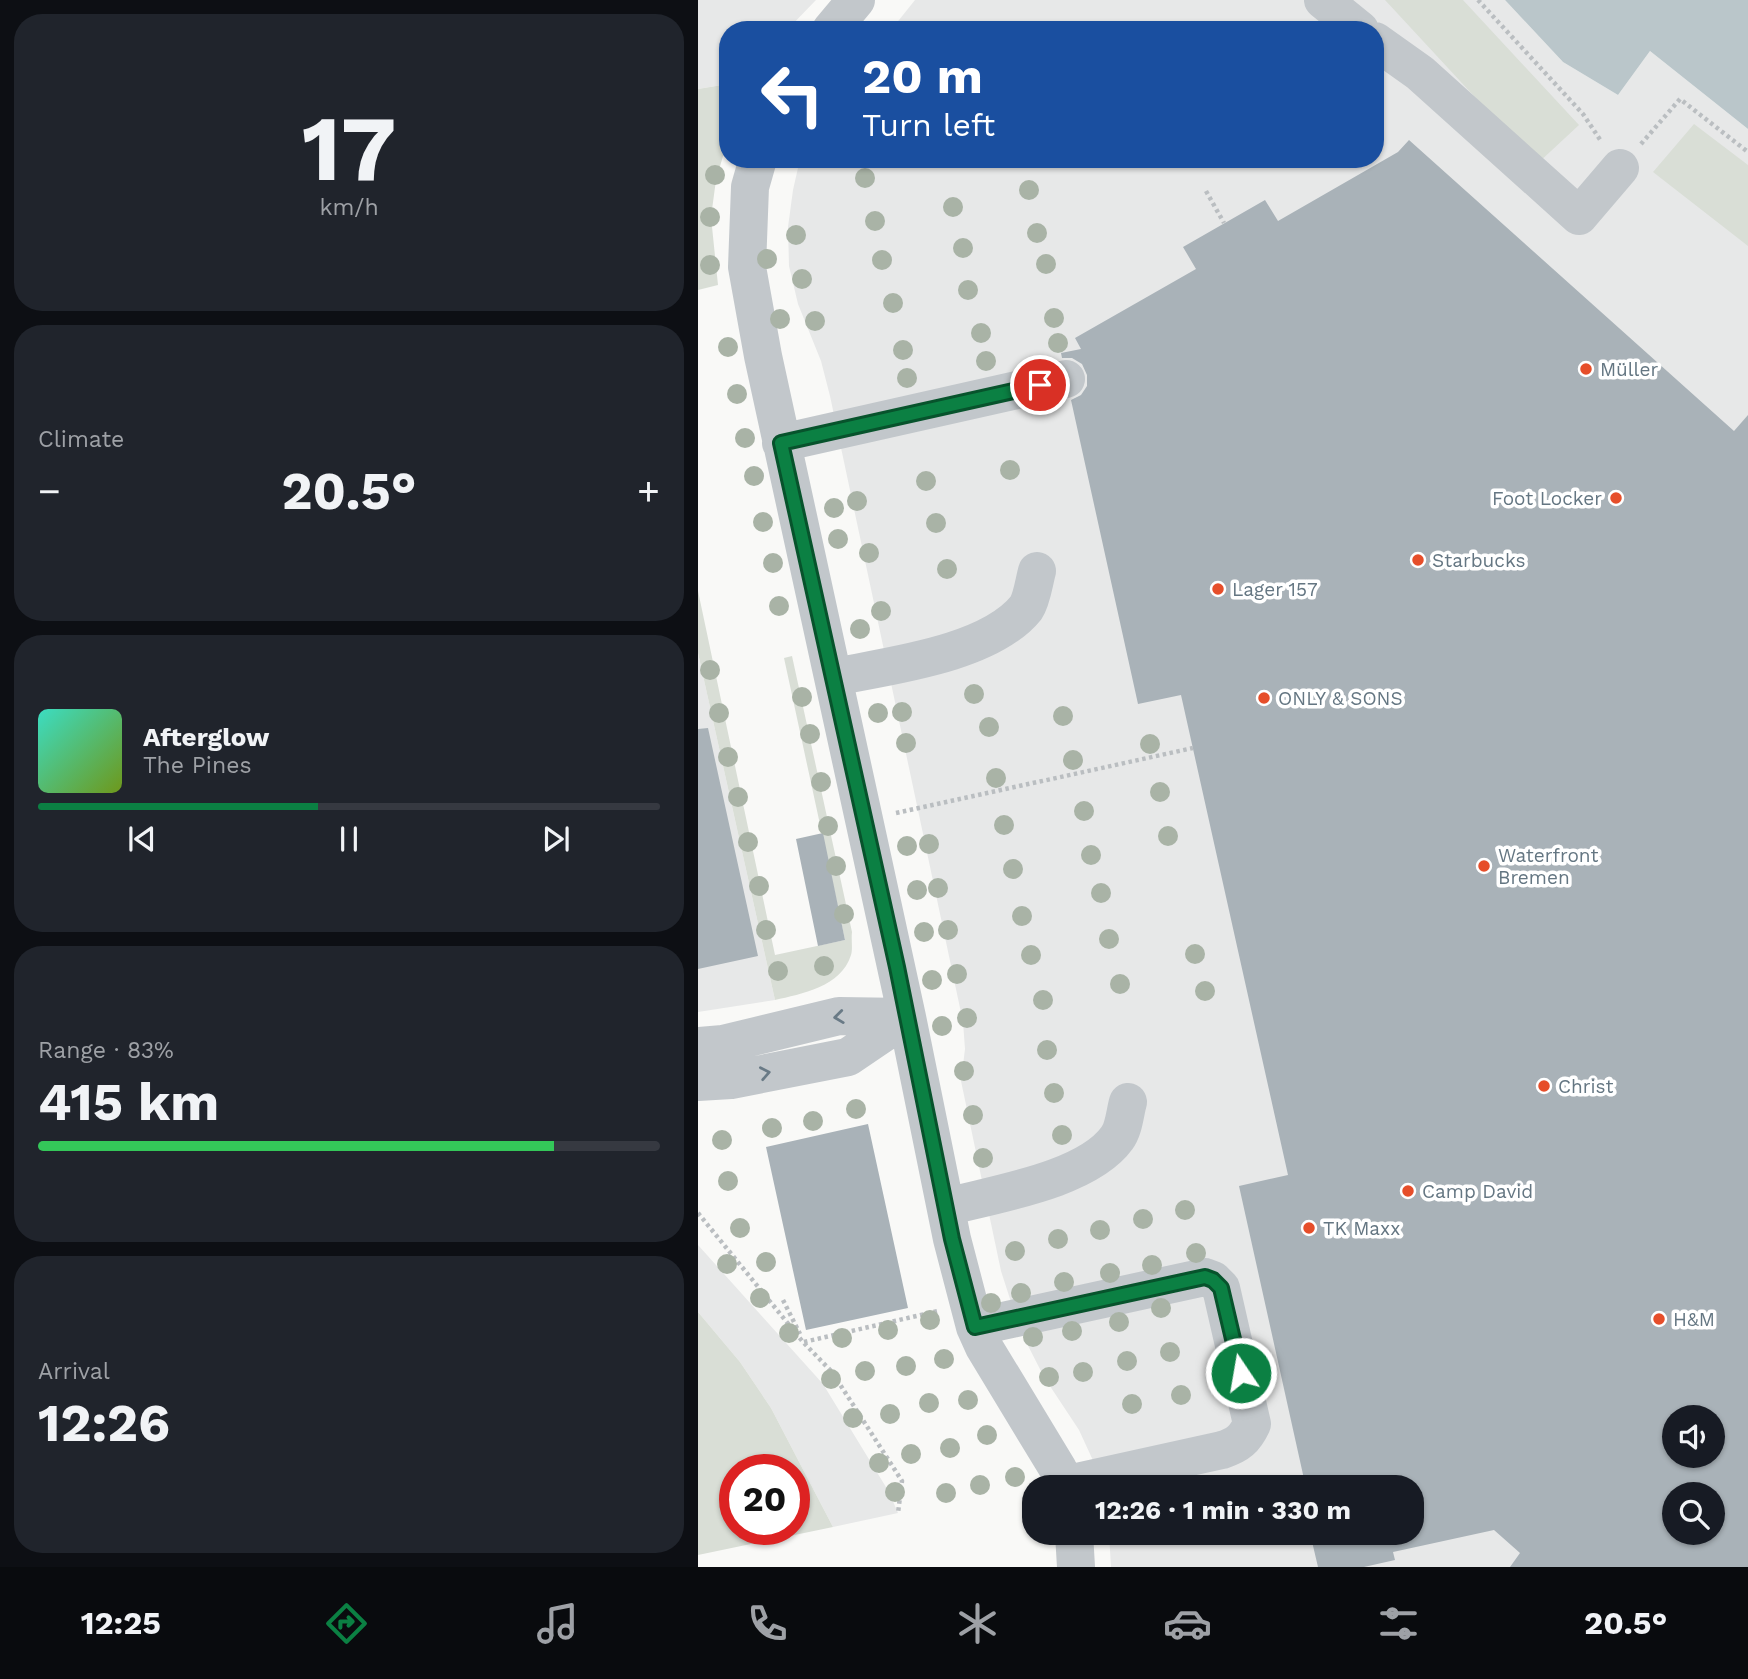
<!DOCTYPE html>
<html lang="en">
<head>
<meta charset="utf-8">
<style>
  body { margin:0; font-family:"Work Sans",sans-serif; background:#20242c; color:#f1f3f6; height:100vh; display:flex; flex-direction:column; font-size:26px; white-space:nowrap }
  * { box-sizing:border-box; margin:0 }
  p { font-size:23px; color:#9ea1a6 }
  .icon { flex:none; width:38px; height:38px; fill:none; stroke:currentColor; stroke-width:2; stroke-linecap:round; stroke-linejoin:round }
  .map { position:relative; flex:1; overflow:hidden }
  .side { display:flex; flex-direction:column; gap:14px; padding:14px; background:#0d0f14; width:698px }
  .side>* { flex:none }
  .top-card { position:absolute; left:21px; top:21px; width:665px; height:147px; border-radius:28px; box-shadow:0 2px 5px #0004; background:#1a4fa0; color:#fff; overflow:hidden }
  .buttons { position:absolute; left:964px; top:1405px; display:grid; gap:14px }
  .buttons a { display:grid; place-items:center; width:63px; height:63px; border-radius:50%; background:#171b24; box-shadow:0 2px 5px #0004; font-size:35px }
  .speed { position:absolute; left:21px; top:1454px; display:flex; gap:14px; font-size:35px; font-weight:700; text-align:center }
  .speed>* { display:grid; place-content:center; width:91px; height:91px; border-radius:50%; background:#171b24; box-shadow:0 2px 5px #0004; line-height:1 }
  .speed .limit { border:10px solid #d22; background:#fff; color:#111 }
  .pin { position:absolute; display:grid; place-items:center; width:60px; height:60px; color:#fff; margin:-30px; border:4px solid #fff; border-radius:50%; box-shadow:0 2px 7px #0007 }
  .me { position:absolute; width:77px; margin:-38px; rotate:348deg; stroke-linejoin:round; filter:drop-shadow(0 0 5px #0008) }
  .turn { display:flex; align-items:center; gap:24px; height:147px; padding:0 28px; font-size:32px }
  .turn .icon { width:91px; height:91px; stroke-width:2.5 }
  .turn b { display:block; font-size:49px; line-height:60px }
  .big { font-size:52px; font-weight:700; line-height:1.1 }
  .side .tile { flex:1; display:flex; flex-direction:column; justify-content:center; gap:10px; min-width:0; padding:0 24px; border-radius:28px; background:#20242c }
  .side .dial { align-items:center; gap:0 }
  .dial b { font-size:91px; line-height:1 }
  .song { display:flex; align-items:center; gap:21px }
  .cover { width:84px; height:84px; border-radius:10px; background:linear-gradient(135deg,hsl(170 70% 55%),hsl(80 70% 35%)) }
  .played { height:7px; border-radius:4px; background:linear-gradient(90deg,#0b8043 45%,#363941 45%) }
  .keys { display:flex; justify-content:space-around; direction:ltr }
  .heat { display:flex; justify-content:space-between; align-items:center; font-size:38px; direction:ltr }
  .charge { height:10px; border-radius:5px; background:linear-gradient(90deg,#34c759 83%,#363941 0) }
  .trip { position:absolute; left:324px; top:1475px; width:402px; height:70px; border-radius:28px; background:#171b24; box-shadow:0 2px 5px #0004; font-weight:700; line-height:70px; text-align:center }
  .tab-bar { display:flex; height:112px; justify-content:space-around; align-items:center; background:#090b0e; color:#9ea1a6 }
  .tab-bar .icon { width:49px; height:49px }
  .tab-bar .current { color:#0b8043 }
  .tab-bar b { font-size:32px; color:#f1f3f6 }
  main { display:flex; flex:1; min-height:0 }
  .map>svg:first-child { display:block }
  .built { fill:#e7e8e8; fill-rule:evenodd }
  .green { fill:#d9ded6; fill-rule:evenodd }
  .water { fill:#bac6ca }
  .building { fill:#a9b2b8; fill-rule:evenodd }
  .lines { fill:none; stroke-linecap:round; stroke-linejoin:round }
  .path { stroke:#babec1; stroke-width:4.5; stroke-dasharray:3.5 3.5; stroke-linecap:butt }
  .minor { stroke:#c2c7cb; stroke-width:38 }
  .tree { fill:#a9b3a6 }
  .oneway { stroke:#697a86 }
  .route-casing { stroke:#07532c; stroke-width:18 }
  .route { stroke:#0b8043; stroke-width:12 }
  .poi-dot { fill:#e64e2a; stroke:#fff; stroke-width:2.5 }
  .labels { text-anchor:middle; stroke-width:7; stroke-linejoin:round; paint-order:stroke }
  .poi-label { font-size:19px; fill:#647682; stroke:#fff; text-anchor:start }
</style>
</head>
<body>
<main>
<section class="side">
<div class="tile dial"><b>17</b><p>km/h</p></div>
<div class="tile"><p>Climate</p>
<div class="heat"><a>−</a><b class="big">20.5°</b><a>+</a></div>
</div>
<div class="tile">
<div class="song"><i class="cover"></i><div><b>Afterglow</b><p>The Pines</p></div></div>
<div class="played"></div>
<div class="keys"><svg class="icon" aria-label="previous" viewBox="0 0 24 24"><path d="M18 5L8 12l10 7zM5 5v14"/></svg><svg class="icon" aria-label="pause" viewBox="0 0 24 24"><path d="M8 5v14M16 5v14"/></svg><svg class="icon" aria-label="next" viewBox="0 0 24 24"><path d="M6 5l10 7-10 7zM19 5v14"/></svg></div>
</div>
<div class="tile"><p>Range · 83%</p><b class="big">415 km</b><div class="charge"></div></div>
<div class="tile"><p>Arrival</p><b class="big">12:26</b></div>
</section>
<div class="map">
<svg width="1050" height="1567" viewBox="0 0 1050 1567">
  <rect width="100%" height="100%" fill="#f9f9f7"/>
  <!-- built -->
  <path class="built" d="M0 0H118L89 30H30V84L0 89Z
    M217 0H807L865 62 920 95 952 51 1050 129V1567H413L411 1533H714V1488L403 1487 398 1467 381 1430 346 1377 322 1330 303 1271 263 1081 267 1049 265 1022 132 396 123 361 100 304 91 266 90 227 95 190 102 159H677V30H193ZM976 1418H1015V1456H976ZM976 1494H1015V1533H976Z
    M0 653 77 1000 0 1012Z
    M0 1245 125 1384 191 1492 200 1513 135 1527 73 1408 42 1362 0 1312Z"/>
  <!-- green -->
  <path class="green" d="M687 0H765L881 125 839 164Z
    M30 84V139L18 180 13 217 20 285 0 290V89Z
    M996 124 1050 165V246L955 172Z
    M0 591 77 955 147 940 86 658 94 656 154 932C153 940 155 948 153 955 143 987 103 994 77 1000L0 653Z
    M0 1312 42 1362 73 1408 135 1527 0 1555ZM37 1470H96V1530H37Z"/>
  <!-- water -->
  <path class="water" d="M807 0H1050V129L952 51 920 95 865 62Z"/>
  <!-- building -->
  <path class="building" d="M711 140 1036 431 1050 415V1567H812L822 1553 796 1530 695 1552 697 1560 666 1567H620L612 1533H714V1488H608L541 1186 590 1175 483 695 440 704 373 400 383 395 389 386V375L384 364 374 358H364L363 353 383 349 377 338 498 269 485 247 567 200 580 221 700 152ZM976 1418H1015V1456H976ZM976 1494H1015V1533H976Z
    M10 728 60 956 0 969V729Z
    M125 833 147 940 120 946 98 839Z
    M170 1124 210 1308 108 1330 68 1147Z"/>
  <g class="lines">
    <!-- path -->
    <path class="path" d="M780 0 885 114 903 141
      M943 144 982 99 1050 152
      M508 191 526 223
      M198 813 495 748
      M0 1213 105 1342 134 1372 204 1481 200 1513
      M85 1300 102 1334
      M106 1342 240 1311"/>
    <!-- minor -->
    <path class="minor" d="M625 0 662 30
      M133 30 158 0
      M677 41 722 73 881 216 922 168
      M60 159 52 187 49 267 65 356 209 1017 254 1239 277 1327 286 1347 360 1469 366 1488
      M83 443 368 379
      M136 677C191 666 291 654 328 608 334 599 336 582 339 571
      M0 1046 25 1044 141 1016 209 1017
      M0 1082 33 1080 150 1057 209 1017
      M248 1207C297 1194 389 1180 419 1138 426 1129 427 1112 430 1102
      M277 1327 507 1277 515 1280 523 1288 554 1424C547 1439 540 1445 524 1450L365 1485
      M376 1533 378 1567"/>
  </g>
  <!-- trees -->
  <g class="tree">
    <circle cx="17" cy="175" r="10"/>
    <circle cx="167" cy="178" r="10"/>
    <circle cx="331" cy="190" r="10"/>
    <circle cx="255" cy="207" r="10"/>
    <circle cx="12" cy="217" r="10"/>
    <circle cx="177" cy="221" r="10"/>
    <circle cx="339" cy="233" r="10"/>
    <circle cx="98" cy="235" r="10"/>
    <circle cx="265" cy="248" r="10"/>
    <circle cx="69" cy="259" r="10"/>
    <circle cx="184" cy="260" r="10"/>
    <circle cx="348" cy="264" r="10"/>
    <circle cx="12" cy="265" r="10"/>
    <circle cx="104" cy="279" r="10"/>
    <circle cx="270" cy="290" r="10"/>
    <circle cx="195" cy="303" r="10"/>
    <circle cx="356" cy="318" r="10"/>
    <circle cx="82" cy="319" r="10"/>
    <circle cx="117" cy="321" r="10"/>
    <circle cx="283" cy="333" r="10"/>
    <circle cx="360" cy="343" r="10"/>
    <circle cx="30" cy="347" r="10"/>
    <circle cx="205" cy="350" r="10"/>
    <circle cx="288" cy="361" r="10"/>
    <circle cx="209" cy="378" r="10"/>
    <circle cx="39" cy="394" r="10"/>
    <circle cx="47" cy="438" r="10"/>
    <circle cx="312" cy="470" r="10"/>
    <circle cx="56" cy="476" r="10"/>
    <circle cx="228" cy="481" r="10"/>
    <circle cx="159" cy="501" r="10"/>
    <circle cx="136" cy="508" r="10"/>
    <circle cx="65" cy="522" r="10"/>
    <circle cx="238" cy="523" r="10"/>
    <circle cx="140" cy="539" r="10"/>
    <circle cx="171" cy="553" r="10"/>
    <circle cx="75" cy="563" r="10"/>
    <circle cx="249" cy="569" r="10"/>
    <circle cx="81" cy="606" r="10"/>
    <circle cx="183" cy="611" r="10"/>
    <circle cx="162" cy="629" r="10"/>
    <circle cx="12" cy="670" r="10"/>
    <circle cx="276" cy="694" r="10"/>
    <circle cx="104" cy="697" r="10"/>
    <circle cx="204" cy="712" r="10"/>
    <circle cx="21" cy="713" r="10"/>
    <circle cx="180" cy="713" r="10"/>
    <circle cx="365" cy="716" r="10"/>
    <circle cx="291" cy="727" r="10"/>
    <circle cx="112" cy="734" r="10"/>
    <circle cx="208" cy="743" r="10"/>
    <circle cx="452" cy="744" r="10"/>
    <circle cx="30" cy="757" r="10"/>
    <circle cx="375" cy="760" r="10"/>
    <circle cx="298" cy="778" r="10"/>
    <circle cx="123" cy="782" r="10"/>
    <circle cx="462" cy="792" r="10"/>
    <circle cx="40" cy="797" r="10"/>
    <circle cx="386" cy="811" r="10"/>
    <circle cx="306" cy="825" r="10"/>
    <circle cx="130" cy="826" r="10"/>
    <circle cx="470" cy="836" r="10"/>
    <circle cx="50" cy="842" r="10"/>
    <circle cx="231" cy="844" r="10"/>
    <circle cx="209" cy="846" r="10"/>
    <circle cx="393" cy="855" r="10"/>
    <circle cx="138" cy="866" r="10"/>
    <circle cx="315" cy="869" r="10"/>
    <circle cx="61" cy="886" r="10"/>
    <circle cx="240" cy="888" r="10"/>
    <circle cx="219" cy="890" r="10"/>
    <circle cx="403" cy="893" r="10"/>
    <circle cx="146" cy="914" r="10"/>
    <circle cx="324" cy="916" r="10"/>
    <circle cx="68" cy="930" r="10"/>
    <circle cx="250" cy="930" r="10"/>
    <circle cx="226" cy="932" r="10"/>
    <circle cx="411" cy="939" r="10"/>
    <circle cx="497" cy="954" r="10"/>
    <circle cx="333" cy="955" r="10"/>
    <circle cx="126" cy="966" r="10"/>
    <circle cx="80" cy="971" r="10"/>
    <circle cx="259" cy="974" r="10"/>
    <circle cx="234" cy="980" r="10"/>
    <circle cx="422" cy="984" r="10"/>
    <circle cx="507" cy="991" r="10"/>
    <circle cx="345" cy="1000" r="10"/>
    <circle cx="269" cy="1018" r="10"/>
    <circle cx="244" cy="1026" r="10"/>
    <circle cx="349" cy="1050" r="10"/>
    <circle cx="266" cy="1071" r="10"/>
    <circle cx="356" cy="1093" r="10"/>
    <circle cx="158" cy="1109" r="10"/>
    <circle cx="275" cy="1115" r="10"/>
    <circle cx="115" cy="1121" r="10"/>
    <circle cx="74" cy="1128" r="10"/>
    <circle cx="364" cy="1135" r="10"/>
    <circle cx="24" cy="1140" r="10"/>
    <circle cx="285" cy="1158" r="10"/>
    <circle cx="30" cy="1181" r="10"/>
    <circle cx="487" cy="1210" r="10"/>
    <circle cx="445" cy="1219" r="10"/>
    <circle cx="42" cy="1228" r="10"/>
    <circle cx="402" cy="1230" r="10"/>
    <circle cx="360" cy="1239" r="10"/>
    <circle cx="317" cy="1251" r="10"/>
    <circle cx="498" cy="1253" r="10"/>
    <circle cx="68" cy="1262" r="10"/>
    <circle cx="29" cy="1264" r="10"/>
    <circle cx="454" cy="1265" r="10"/>
    <circle cx="412" cy="1273" r="10"/>
    <circle cx="366" cy="1282" r="10"/>
    <circle cx="323" cy="1293" r="10"/>
    <circle cx="62" cy="1298" r="10"/>
    <circle cx="293" cy="1303" r="10"/>
    <circle cx="463" cy="1308" r="10"/>
    <circle cx="232" cy="1320" r="10"/>
    <circle cx="421" cy="1322" r="10"/>
    <circle cx="190" cy="1330" r="10"/>
    <circle cx="374" cy="1331" r="10"/>
    <circle cx="91" cy="1333" r="10"/>
    <circle cx="335" cy="1337" r="10"/>
    <circle cx="144" cy="1338" r="10"/>
    <circle cx="472" cy="1352" r="10"/>
    <circle cx="246" cy="1359" r="10"/>
    <circle cx="429" cy="1361" r="10"/>
    <circle cx="208" cy="1366" r="10"/>
    <circle cx="167" cy="1371" r="10"/>
    <circle cx="385" cy="1372" r="10"/>
    <circle cx="351" cy="1377" r="10"/>
    <circle cx="133" cy="1379" r="10"/>
    <circle cx="483" cy="1395" r="10"/>
    <circle cx="270" cy="1400" r="10"/>
    <circle cx="231" cy="1403" r="10"/>
    <circle cx="434" cy="1404" r="10"/>
    <circle cx="192" cy="1414" r="10"/>
    <circle cx="155" cy="1418" r="10"/>
    <circle cx="289" cy="1435" r="10"/>
    <circle cx="252" cy="1448" r="10"/>
    <circle cx="213" cy="1454" r="10"/>
    <circle cx="181" cy="1463" r="10"/>
    <circle cx="317" cy="1477" r="10"/>
    <circle cx="282" cy="1485" r="10"/>
    <circle cx="197" cy="1492" r="10"/>
    <circle cx="248" cy="1493" r="10"/>
  </g>
  <!-- one-way arrows -->
  <defs><path id="oneway-chevron" d="M-2-3.5L2.5 0L-2 3.5" fill="none" stroke-width="1.6" stroke-linecap="round" stroke-linejoin="round" transform="scale(1.75)"/></defs>
  <g class="oneway">
    <use href="#oneway-chevron" transform="translate(141 1017) rotate(173)"/>
    <use href="#oneway-chevron" transform="translate(67 1073) rotate(-11)"/>
  </g>
  <g class="lines">
    <!-- route casing -->
    <g class="route-casing">
      <path id="route" d="M342 385 83 443 199 967 254 1239 277 1327 507 1277 515 1280 523 1288 543 1373"/>
    </g>
    <!-- route -->
    <use href="#route" class="route"/>
  </g>
  <!-- markers -->
  <g class="poi-dot">
    <circle cx="888" cy="369" r="7"/>
    <circle cx="918" cy="498" r="7"/>
    <circle cx="720" cy="560" r="7"/>
    <circle cx="520" cy="589" r="7"/>
    <circle cx="566" cy="698" r="7"/>
    <circle cx="786" cy="866" r="7"/>
    <circle cx="846" cy="1086" r="7"/>
    <circle cx="710" cy="1191" r="7"/>
    <circle cx="611" cy="1228" r="7"/>
    <circle cx="961" cy="1319" r="7"/>
  </g>
  <g class="labels">
    <!-- poi labels -->
    <g class="poi-label">
      <text x="902" y="376">Müller</text>
      <text x="904" y="505" text-anchor="end">Foot Locker</text>
      <text x="734" y="567">Starbucks</text>
      <text x="534" y="596">Lager 157</text>
      <text x="580" y="705">ONLY &amp; SONS</text>
      <text x="800" y="862">Waterfront<tspan x="800" dy="22">Bremen</tspan></text>
      <text x="860" y="1093">Christ</text>
      <text x="724" y="1198">Camp David</text>
      <text x="625" y="1235">TK Maxx</text>
      <text x="975" y="1326">H&amp;M</text>
    </g>
  </g>
</svg>
<div class="buttons">
<a><svg class="icon" aria-label="sound" viewBox="0 0 24 24"><path d="M4 9h4l5-4v14l-5-4H4zM17 9q2 3 0 6"/></svg></a>
<a><svg class="icon" aria-label="search" viewBox="0 0 24 24"><circle cx="10" cy="10" r="6"/><path d="M15 15l6 6"/></svg></a>
</div>
<div class="speed"><div class="limit">20</div></div>
<div class="pin" style="left:342px;top:385px;background:#d93025"><svg class="icon" aria-label="arrive" viewBox="0 0 24 24"><path d="M6 21V4h12l-3 4 3 4H6"/></svg></div>
<svg class="me" style="left:543px;top:1373px" viewBox="-20 -20 40 40"><circle r="17" fill="#0b8043" stroke="#fff" stroke-width="3"/><path d="M0-11L8 9 0 5-8 9z" fill="#fff"/></svg>
<div class="trip">12:26 · 1 min · 330 m</div>
<div class="top-card">
<div class="turn"><svg class="icon" aria-label="left" viewBox="0 0 24 24"><path d="M17 20v-9H6M10 6l-5 5 5 5"/></svg><div><b>20 m</b>Turn left</div></div>
</div>
</div>
</main>
<nav class="tab-bar">
<b>12:25</b>
<svg class="icon current" aria-label="directions" viewBox="0 0 24 24"><path d="M12 3l9 9-9 9-9-9zM9 14v-3h6M13 9l2 2-2 2"/></svg>
<svg class="icon" aria-label="music" viewBox="0 0 24 24"><path d="M9 18V5l10-2v13"/><circle cx="6" cy="18" r="3"/><circle cx="16" cy="16" r="3"/></svg>
<svg class="icon" aria-label="phone" viewBox="0 0 24 24"><path d="M5 4h4l2 5-3 2q2 4 5 5l2-3 5 2v4C11 20 4 13 5 4z"/></svg>
<svg class="icon" aria-label="climate" viewBox="0 0 24 24"><path d="M12 3v18M4 7l16 10M4 17L20 7"/></svg>
<svg class="icon" aria-label="car" viewBox="0 0 24 24"><path d="M5 17H2v-5l4-1 3-4h7l3 4 3 1v5h-3M9 17h6M6 11h13"/><circle cx="7" cy="17" r="2"/><circle cx="17" cy="17" r="2"/></svg>
<svg class="icon" aria-label="filters" viewBox="0 0 24 24"><path d="M4 7h16M4 17h16"/><circle cx="9" cy="7" r="2"/><circle cx="15" cy="17" r="2"/></svg>
<b>20.5°</b>
</nav>
</body>
</html>
